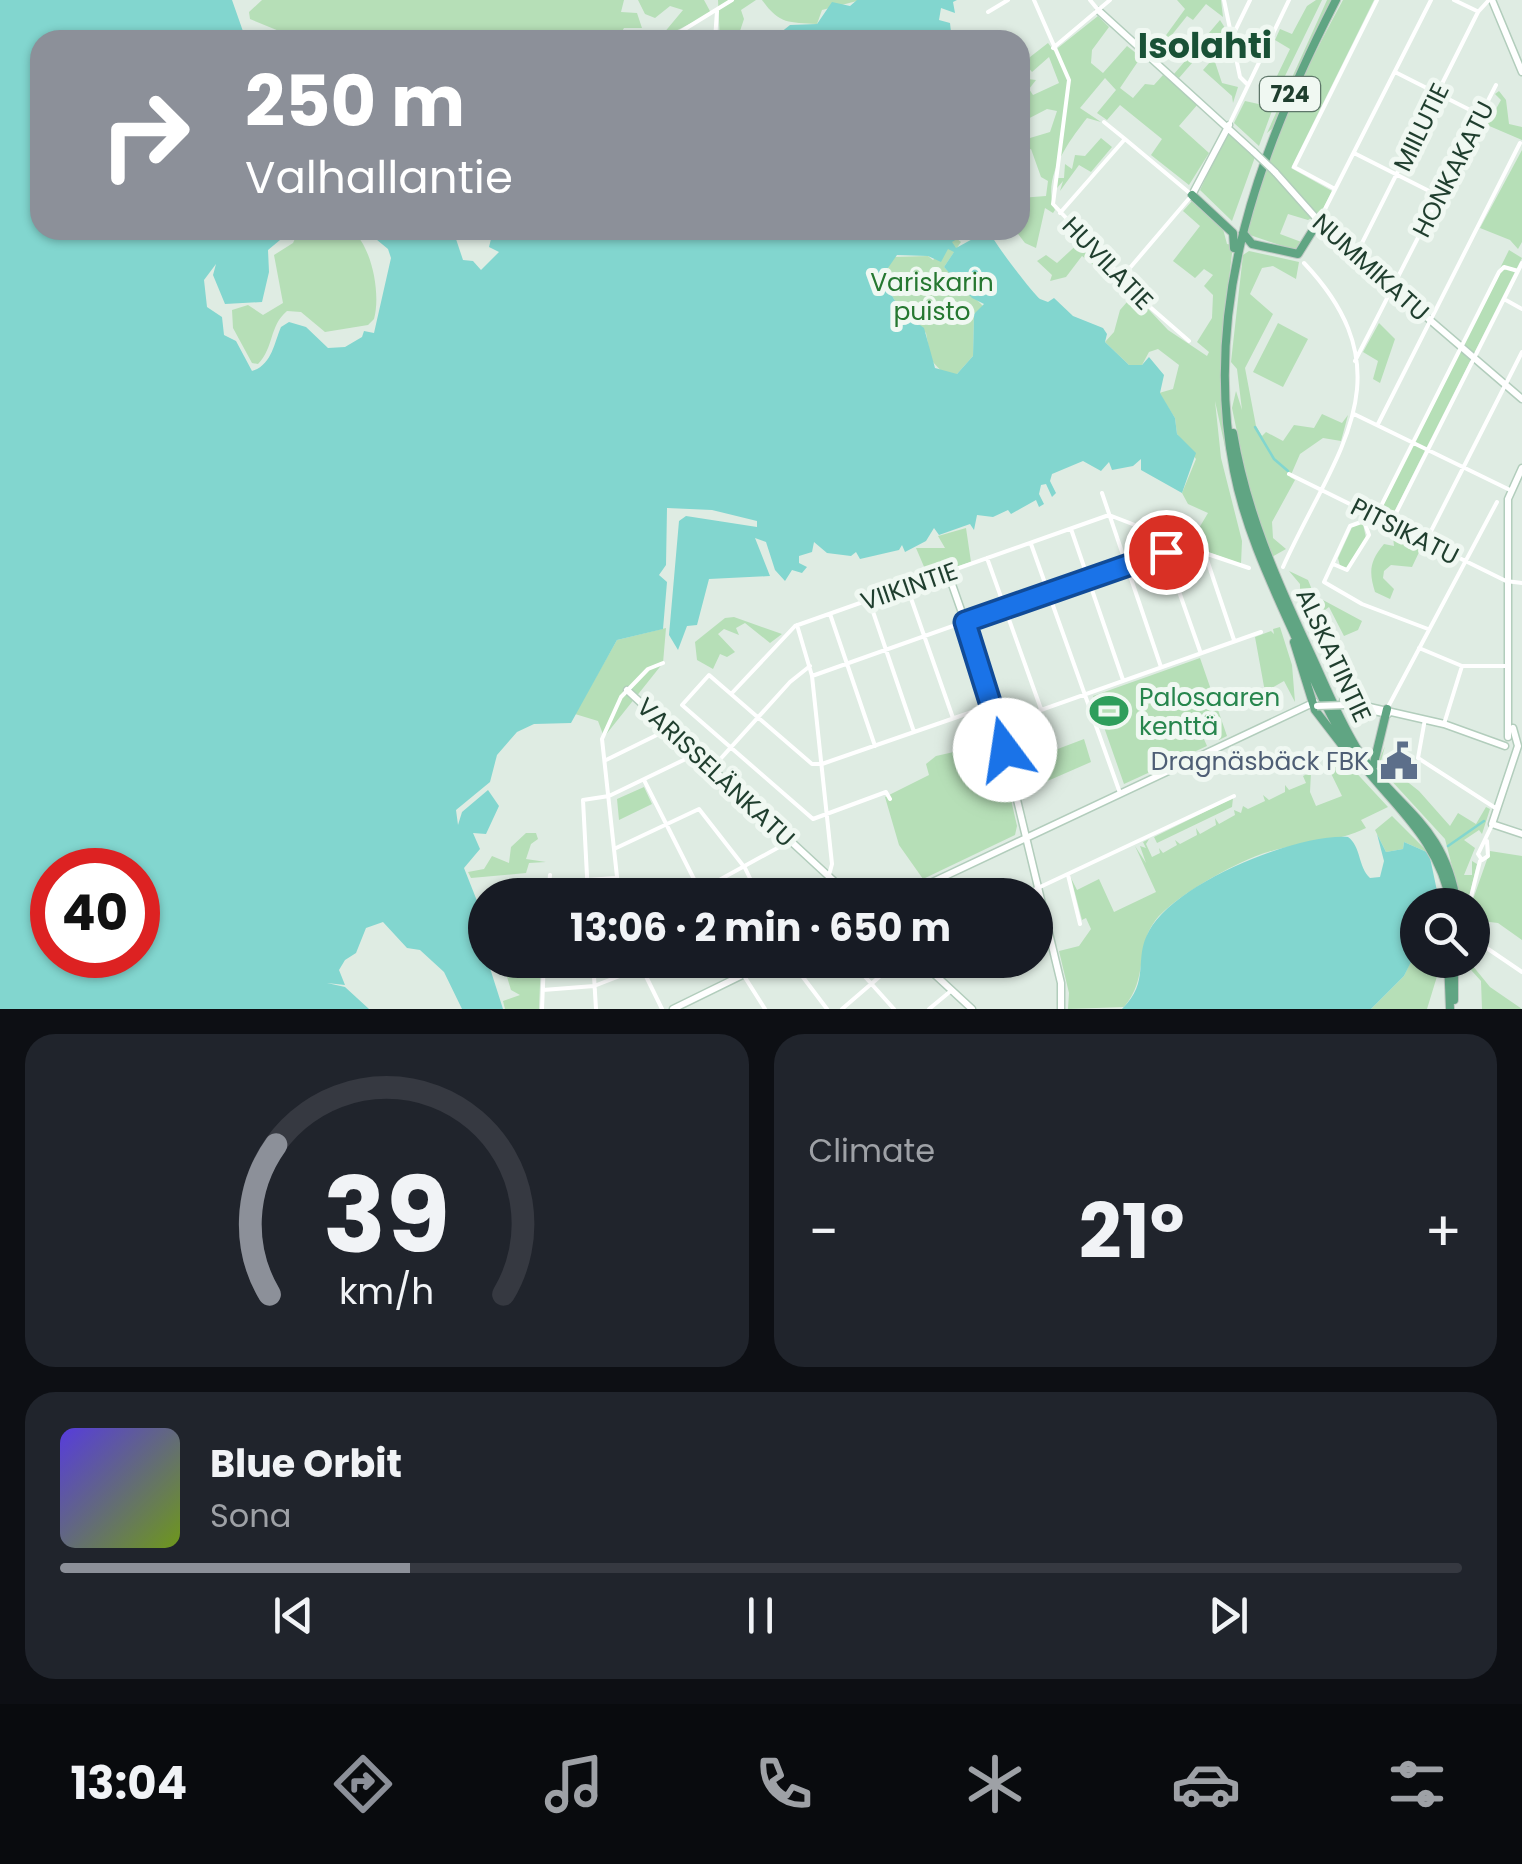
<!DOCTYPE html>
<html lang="en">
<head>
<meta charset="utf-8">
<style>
  body { margin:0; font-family:Poppins,sans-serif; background:#20242c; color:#f1f3f6; height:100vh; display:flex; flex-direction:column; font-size:38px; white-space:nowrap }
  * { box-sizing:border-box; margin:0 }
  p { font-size:32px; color:#9ea1a6 }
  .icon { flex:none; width:55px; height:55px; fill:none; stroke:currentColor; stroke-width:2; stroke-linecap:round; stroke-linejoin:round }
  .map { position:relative; height:1009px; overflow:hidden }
  .drawer { display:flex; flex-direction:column; gap:25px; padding:25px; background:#0d0f14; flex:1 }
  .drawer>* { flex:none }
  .hud { position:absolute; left:30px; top:30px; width:1000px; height:210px; border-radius:30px; box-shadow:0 2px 8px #0004; background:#8c9099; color:#fff; overflow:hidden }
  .fabs { position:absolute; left:1400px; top:888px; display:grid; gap:20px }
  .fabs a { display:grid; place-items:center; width:90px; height:90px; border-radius:50%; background:#171b24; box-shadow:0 2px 8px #0004; font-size:50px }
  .speed { position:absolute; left:30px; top:848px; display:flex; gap:20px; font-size:50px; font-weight:700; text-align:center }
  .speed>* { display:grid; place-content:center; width:130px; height:130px; border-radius:50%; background:#171b24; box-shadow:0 2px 8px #0004; line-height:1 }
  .speed .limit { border:15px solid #d22; background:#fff; color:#111 }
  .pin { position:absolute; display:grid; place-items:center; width:85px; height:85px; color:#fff; margin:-42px; border:5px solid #fff; border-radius:50%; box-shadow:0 2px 10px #0007 }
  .me { position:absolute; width:110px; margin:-55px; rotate:346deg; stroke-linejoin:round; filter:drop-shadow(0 0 8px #0008) }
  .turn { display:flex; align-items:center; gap:35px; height:210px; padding:0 50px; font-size:45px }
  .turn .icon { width:130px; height:130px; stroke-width:2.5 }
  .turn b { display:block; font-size:70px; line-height:85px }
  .big { font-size:75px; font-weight:700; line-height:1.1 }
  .drawer .widget { flex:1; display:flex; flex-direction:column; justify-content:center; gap:15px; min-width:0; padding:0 35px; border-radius:30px; background:#20242c }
  .drawer .dial { align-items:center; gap:0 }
  .dial svg { height:260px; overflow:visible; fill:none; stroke:#363941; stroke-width:7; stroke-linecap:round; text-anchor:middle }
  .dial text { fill:#f1f3f6; stroke:none }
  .song { display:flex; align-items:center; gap:30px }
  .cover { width:120px; height:120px; border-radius:15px; background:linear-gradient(135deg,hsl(250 70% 55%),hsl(80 70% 35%)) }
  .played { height:10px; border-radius:5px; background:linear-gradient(90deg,#8c9099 25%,#363941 25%) }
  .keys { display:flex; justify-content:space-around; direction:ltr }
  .heat { display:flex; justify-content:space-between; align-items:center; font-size:55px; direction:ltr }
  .drawer .tiles { flex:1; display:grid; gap:25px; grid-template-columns:1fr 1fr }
  .widget:last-child { grid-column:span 2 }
  .trip { position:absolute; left:468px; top:878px; width:585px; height:100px; border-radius:50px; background:#171b24; box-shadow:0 2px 8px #0004; font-weight:700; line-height:100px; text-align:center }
  .tab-bar { display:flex; height:160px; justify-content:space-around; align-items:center; background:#090b0e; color:#9ea1a6 }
  .tab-bar .icon { width:70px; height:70px }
  .tab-bar .on { color:#8c9099 }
  .tab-bar b { font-size:45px; color:#f1f3f6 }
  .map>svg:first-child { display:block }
  .green { fill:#b6dfb7 }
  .water { fill:#82d6cf; fill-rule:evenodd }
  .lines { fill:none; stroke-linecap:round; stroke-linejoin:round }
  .stream { stroke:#82d6cf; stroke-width:2.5 }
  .secondary-casing { stroke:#b2cdbc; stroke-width:9 }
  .primary-casing { stroke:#c0c9c4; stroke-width:10 }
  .street { stroke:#fff; stroke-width:4 }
  .secondary { stroke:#fff; stroke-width:6 }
  .primary { stroke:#60a583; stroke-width:8 }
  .secondary-bridge-casing { stroke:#b2cdbc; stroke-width:9; stroke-linecap:butt }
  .secondary-bridge { stroke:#fff; stroke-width:6 }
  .route-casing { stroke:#114b97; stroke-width:25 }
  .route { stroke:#1a73e8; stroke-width:18 }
  .labels { text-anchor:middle; stroke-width:10; stroke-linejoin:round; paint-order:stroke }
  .shield { fill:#f0f8f2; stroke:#5e7669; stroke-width:2.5 }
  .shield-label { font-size:22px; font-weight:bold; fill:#1f3e2e }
  .street-label { font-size:25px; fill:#1f3e2e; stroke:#f0f8f2 }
  .park-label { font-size:25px; fill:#267831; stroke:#f0f8f2 }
  .leisure-label { font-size:25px; fill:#27864d; stroke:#f0f8f2; text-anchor:start }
  .service-label { font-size:25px; fill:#4e5e75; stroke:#f0f8f2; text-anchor:end }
  .district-label { font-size:35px; font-weight:bold; fill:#195136; stroke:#f0f8f2 }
</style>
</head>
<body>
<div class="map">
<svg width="1522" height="1009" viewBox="0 0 1522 1009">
  <rect width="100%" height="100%" fill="#dfece3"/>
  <!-- green -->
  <path class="green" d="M262 0H624L621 12 637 13 642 28H624L620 35 624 40H301L250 19 249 12Z
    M638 0H704L711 13 658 40 683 10 670 6 655 18 645 14Z
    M718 0H756L741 10 744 19 737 40H720Z
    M762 0H857V1L822 10 817 24C789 22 780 25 762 0Z
    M1177 0H1221L1223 17 1206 4 1193 20 1187 16 1167 41 1164 38 1185 9Z
    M1316 0H1322L1284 78 1259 146 1234 123 1245 101 1263 105 1290 49 1275 40 1280 29 1292 34 1307 6Z
    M1327 0H1333L1274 127 1267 133Z
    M1343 0H1374L1291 168 1332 191 1321 213 1308 220 1288 214 1280 234 1304 243 1297 251 1247 234C1265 153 1303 73 1343 0Z
    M1098 16 1109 27 1092 50 1091 63 1103 73 1127 46 1141 57 1120 88 1133 98 1145 84 1154 85 1163 75 1198 104 1179 126 1209 153 1189 185 1151 155 1162 139 1120 105 1107 120 1097 113 1116 90 1105 78 1080 108 1101 122 1087 118C1069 141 1041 178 1055 210L1053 213 1045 208 1036 248 1025 243 1015 230H1020V198L1046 196 1048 181 1041 177 1031 149 1020 152V141L1050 132 1057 111 1047 109 1020 123V78L1036 80 1029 89 1033 95 1059 83 1049 57 1032 72 1027 66 1030 57 1048 43 1054 51Z
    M1220 20 1225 28 1210 47 1222 83 1238 87 1233 103 1232 96 1203 70 1210 62 1205 54 1199 55 1179 78 1174 74Z
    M1499 91 1506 100 1509 124 1522 127V140L1487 125 1501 100 1495 94Z
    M1226 135H1234L1255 157 1232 221 1200 190Z
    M1101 138 1112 147 1091 172 1079 165 1060 191 1063 181 1057 188V178H1064L1065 164 1072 169 1075 155 1085 156Z
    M1522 150V242L1518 249 1510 240 1480 228Z
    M1192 201 1223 229 1227 244 1233 245 1222 339 1223 410 1234 488 1215 401 1221 458 1242 541 1241 564 1189 545 1208 513 1188 504 1182 493 1196 459 1177 434 1175 418 1159 393 1173 389 1179 365 1158 349 1149 352 1142 365H1129L1105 342 1114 332 1120 310 1134 294 1168 330 1207 356 1209 352 1197 342 1212 318 1213 295 1204 286 1213 275 1204 269 1195 278 1173 261 1200 226 1183 211Z
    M299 230H352C372 247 381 294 374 319L368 325 325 332 301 312 287 311C269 326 274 348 258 364L252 363 233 328 232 310 248 305 263 315 283 303 274 255 293 243Z
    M956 238 961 242 944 267 984 307 974 314 973 356 957 374H944L931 360 926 333 902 312 881 278 893 257 928 256 933 260Z
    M1082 240 1120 280 1116 283 1082 256 1066 277 1050 281 1052 275 1037 261 1046 255 1057 263Z
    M1509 250 1522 258 1390 520 1379 514Z
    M1249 251 1299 262 1296 279 1273 266 1262 268 1250 294 1273 314 1245 368 1256 426 1262 436 1266 432 1283 441 1294 425 1314 428 1322 414 1342 423 1348 415 1341 441 1323 438 1300 454 1290 477 1295 480 1272 522 1273 538 1286 549 1270 558 1255 518 1232 408 1236 391 1242 410 1237 369 1231 362 1243 255Z
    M1278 323 1308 339 1283 387 1253 372Z
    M1379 323 1395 339 1380 383 1373 379 1378 361 1363 352Z
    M1354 523 1363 524 1366 538 1347 568 1340 566 1338 558Z
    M966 528 971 562 928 576 916 548H945L938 536Z
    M1392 528 1422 546 1412 567 1391 565 1384 571 1383 578 1394 589 1390 599 1375 592C1369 572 1369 562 1384 544L1394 546Z
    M1289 571 1308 580 1317 602 1323 600 1362 621 1358 630 1344 636 1329 607 1318 615 1325 628 1318 629 1300 594V584Z
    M734 617 782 634 770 643 745 623 736 628 739 635 724 629 718 634 735 652 727 657 720 654 713 669 697 660 695 642 725 618Z
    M1280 627 1292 665 1295 702 1284 681 1265 692 1255 637 1271 631 1274 634 1273 629Z
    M666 628 663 663 604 737 598 721 575 714 617 640Z
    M1200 658 1227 736 1219 740 1215 725 1200 730 1207 746 1124 784 1093 696Z
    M1084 739 1091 762 1020 793 1013 766Z
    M1385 746 1381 761 1419 791 1450 826 1458 813 1476 824 1486 807 1490 809 1482 834 1479 830 1464 840 1475 848 1464 875H1472V861L1477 864 1467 905H1462L1445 839 1377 765Z
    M976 747 979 754 999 747 1017 826 1015 835 923 879 899 845 885 797 929 775 926 764 936 756Z
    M1336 751 1388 807 1361 820 1366 828C1337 843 1300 842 1268 852 1239 860 1173 897 1155 921 1135 947 1149 978 1124 1007L1068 1009 1069 993 1059 951 1079 946 1091 929 1086 918 1082 920 1071 878 1077 890 1099 879 1114 912 1156 892 1135 846 1146 863 1140 846 1146 848 1143 842 1149 839 1146 844 1152 857 1160 853 1159 848 1163 853 1177 845 1175 840 1180 844 1197 835 1196 828 1200 834 1216 825 1215 818 1219 824 1235 815 1234 810 1241 813 1243 806 1248 809 1265 801 1263 795 1269 800 1285 792V785L1289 790 1306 783 1303 776 1311 772 1310 792 1316 806 1342 796 1323 757Z
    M644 787 652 804 619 820 617 799Z
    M1233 798 1232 807 1157 843 1154 837Z
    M1392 816 1429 853 1404 842 1403 849 1386 852 1375 830Z
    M526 833H536L538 839 531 844 526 859 546 862 529 863 526 873 471 878 468 872 484 869 492 856 509 863 511 847Z
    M1490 851 1522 856V940L1498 923 1473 920 1471 905Z
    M1413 957 1433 964 1442 960 1427 1009H1371L1404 976Z
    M502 960H541L539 1009H505L503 1001 520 995 511 990Z
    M1462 960H1468L1490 987 1522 1009H1482L1481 981Z"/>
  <!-- water -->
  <path class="water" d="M0 0H232L245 37 253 40H40V230H292L268 250 269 272 262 302 225 304 213 275 216 264 204 280 207 307 222 317 224 335 236 341 252 371C272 365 274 343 281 327L289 322 306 327 328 348 345 347 362 337 364 331 374 333 391 258 388 249 365 230H453L463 260 473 261 481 270 499 252 489 247 492 235 483 230H972L952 242 956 248 989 230C990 238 1031 291 1040 299L1048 302 1054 298 1073 316 1103 328 1107 334 1105 342 1129 365H1142L1149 357 1164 375 1160 393 1175 418 1177 434 1196 453 1182 493 1141 470V459L1133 466 1112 470 1109 462 1101 471 1083 461 1052 474 1050 481 1056 493 1052 497 1046 484 1041 485 1039 494 1044 504 1039 507 1036 500 1011 514 1008 510 993 517 977 515 974 530 970 524 939 535 934 528 926 541 905 552 902 545 899 550 860 559 856 552 851 556 827 553 814 542 812 552 799 556V563L807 567 802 573 792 570 785 581 775 570 766 542 755 538 770 576 709 579 697 625 687 626 678 650 669 635 679 521 686 516 757 527V521L712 510 667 508 666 565 659 575 667 582 663 629 617 640 571 723 534 724 517 732 497 755 490 782 456 810 458 825 462 812 488 790 499 806 486 834 473 833 480 849 464 868 481 911 475 921 503 1009H462L444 972 420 950 407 948 383 922 366 928 356 953 345 960 339 970 345 985 327 983 345 987 369 1009H0ZM948 249 954 252 944 267 972 298 984 304 974 314 973 356 957 374 935 368 924 328 902 312 881 278 897 255 928 256 941 262ZM52 870H138V955H52Z
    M857 0H957L953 2 955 13 941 8 939 20 950 23 951 32 932 34 941 40H804L780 33 790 25 817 24 832 2 850 6Z
    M1377 834 1386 852 1403 849 1404 842 1429 853 1440 905H1418L1417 959 1413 958 1404 976 1371 1009H1122C1151 981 1133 959 1149 931 1175 883 1295 834 1348 837 1361 846 1358 867 1370 878L1380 877 1384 861Z"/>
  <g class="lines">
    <!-- stream -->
    <path class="stream" d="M1255 427 1274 459 1288 471
      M1448 846 1484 821"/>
    <!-- secondary casing -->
    <g class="secondary-casing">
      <path id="secondary" d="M1492 0 1522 72
        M1099 11 1254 152
        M1275 172 1332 236 1522 399
        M1192 195 1229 125
        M948 573 994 704 1061 983V1009
        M627 690 849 895
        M1343 701 1444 724 1505 746
        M1346 705 1388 714
        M1513 728 1518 746 1492 824 1522 834
        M1508 737V499L1522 468
        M905 895 1315 702
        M919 960 972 1009
        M673 1009 773 960"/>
    </g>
    <!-- primary casing -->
    <g class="primary-casing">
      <path id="primary" d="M1336 0C1261 146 1201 304 1234 471 1245 528 1270 581 1294 634 1308 666 1321 699 1339 730 1376 796 1437 826 1451 905
        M1192 195 1233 233 1234 248
        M1243 233 1252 244 1298 254 1318 222
        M1233 433C1246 511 1276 579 1309 650 1324 682 1337 716 1356 747 1395 810 1444 820 1457 905
        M1294 642 1315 710 1345 749
        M1373 767 1387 709
        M1448 960 1450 1009
        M1454 1000V960"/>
    </g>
    <!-- street -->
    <path class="street" d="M1034 0 1069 80 1053 204 1150 307 1189 341
      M1090 0 1099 11
      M1224 0 1240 77 1248 85
      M1454 0 1477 11
      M988 12 1008 0
      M1231 39 1250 0
      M667 40 732 0
      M715 40 717 11
      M1053 48 1110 0
      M1395 72 1480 115
      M1104 122 1125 139
      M1229 125 1289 0
      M1354 153 1439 196
      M1335 189 1294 167 1377 0
      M1060 213 1125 139 1192 195 1123 276
      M1320 219 1431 0
      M1355 257 1478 12 1489 0
      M1504 299 1522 309
      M1355 361 1496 85
      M1354 414 1510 490
      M1378 424 1520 143
      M1289 474 1506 581 1522 583
      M1102 493 1161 667
      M1368 512 1364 521 1350 526 1324 582 1362 604 1428 629
      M1376 516 1499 272 1504 267 1518 271
      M1391 523 1522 263
      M1071 529 1123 680
      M1427 539 1522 352
      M1031 544 1120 793
      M1165 552 1200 651
      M1205 554 1234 640
      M987 558 1041 709
      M1333 564 1347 570 1369 535 1364 521
      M1283 567C1333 455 1411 376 1304 263
      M907 587 953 718
      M869 600 914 732
      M830 614 875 746
      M1419 648 1462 666H1506
      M812 676 1173 548
      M732 693 795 626 1109 515 1166 537 1173 548 1184 546 1249 568
      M1387 709 1497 502
      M1425 719 1418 758 1497 809
      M1444 724 1462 666
      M999 725 1261 632
      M606 760 669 729
      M822 764H812L709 675 682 705 813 819 886 792 890 799
      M822 764 992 705
      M714 766 790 682 810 666
      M644 780 702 895
      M1487 841 1488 856 1482 860 1478 854 1492 825
      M614 849 699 809 745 868 758 895
      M1068 875 1080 924
      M587 880 616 878
      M548 895 550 875
      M588 895 583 800 609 796 696 754
      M619 895 602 739 621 697 648 669 663 663
      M692 895 790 841
      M795 895 828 879 832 864 812 676 797 625
      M1023 895 1234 796
      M1469 905 1480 861
      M1472 938 1522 972
      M593 960 596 1009
      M638 960 662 1009
      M734 960 765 1009
      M790 960 827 1009
      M850 960 894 1009
      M543 990 594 986 661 960
      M542 1009 544 960
      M842 1009 899 960
      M929 1009 952 990"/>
    <!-- secondary -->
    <use href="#secondary" class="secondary"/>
    <!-- primary -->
    <use href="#primary" class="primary"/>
    <!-- secondary-bridge casing -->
    <g class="secondary-bridge-casing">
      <path id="secondary-bridge" d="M1254 152 1275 172
        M1317 706 1345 705"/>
    </g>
    <!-- secondary-bridge -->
    <use href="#secondary-bridge" class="secondary-bridge"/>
  </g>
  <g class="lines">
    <!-- route casing -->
    <g class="route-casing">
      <path id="route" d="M1005 750 965 622 1166 552"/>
    </g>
    <!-- route -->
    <use href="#route" class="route"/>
  </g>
  <!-- icons -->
  <defs>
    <g id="stadium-bare" transform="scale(3)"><path d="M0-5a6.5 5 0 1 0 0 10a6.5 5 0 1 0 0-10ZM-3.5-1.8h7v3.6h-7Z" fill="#2e9e5b" stroke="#f0f8f2" stroke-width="2.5" paint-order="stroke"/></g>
    <g id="civic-bare" transform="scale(3)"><path d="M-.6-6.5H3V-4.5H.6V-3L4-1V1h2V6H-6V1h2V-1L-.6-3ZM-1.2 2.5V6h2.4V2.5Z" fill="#5c6f8a" stroke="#f0f8f2" stroke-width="2.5" paint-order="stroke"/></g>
  </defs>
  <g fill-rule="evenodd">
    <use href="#stadium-bare" x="1109" y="711"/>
    <use href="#civic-bare" x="1399" y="761"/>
  </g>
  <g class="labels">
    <!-- shield labels -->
    <rect class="shield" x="1260" y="77" width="60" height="34" rx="8"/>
    <g class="shield-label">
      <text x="1290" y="102">724</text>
    </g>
    <!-- street labels -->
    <g class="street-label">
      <text transform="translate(1421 127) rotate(-64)" y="9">MIILUTIE</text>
      <text transform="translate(1453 169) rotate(-63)" y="9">HONKAKATU</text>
      <text transform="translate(1108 263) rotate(46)" y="9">HUVILATIE</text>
      <text transform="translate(1371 267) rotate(42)" y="9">NUMMIKATU</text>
      <text transform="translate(1405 531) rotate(27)" y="9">PITSIKATU</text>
      <text transform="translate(909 586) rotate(-19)" y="9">VIIKINTIE</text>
      <text transform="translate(1334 655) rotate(65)" y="9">ALSKATINTIE</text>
      <text transform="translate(716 772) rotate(43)" y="9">VARISSELÄNKATU</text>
    </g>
    <!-- park labels -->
    <g class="park-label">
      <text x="932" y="291">Variskarin<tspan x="932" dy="29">puisto</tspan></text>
    </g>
    <!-- leisure labels -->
    <g class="leisure-label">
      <text x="1139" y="706">Palosaaren<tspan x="1139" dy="29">kenttä</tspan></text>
    </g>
    <!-- service labels -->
    <g class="service-label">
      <text x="1369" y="770">Dragnäsbäck FBK</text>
    </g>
    <!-- district labels -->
    <g class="district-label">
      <text x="1205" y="58">Isolahti</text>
    </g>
  </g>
</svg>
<div class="fabs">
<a><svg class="icon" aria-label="search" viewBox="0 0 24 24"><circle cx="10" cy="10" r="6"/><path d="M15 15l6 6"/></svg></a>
</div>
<div class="speed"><div class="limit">40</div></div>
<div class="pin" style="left:1166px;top:552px;background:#d93025"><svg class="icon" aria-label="arrive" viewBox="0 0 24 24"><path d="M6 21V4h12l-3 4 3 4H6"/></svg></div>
<svg class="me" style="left:1005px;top:750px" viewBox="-20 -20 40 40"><circle r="19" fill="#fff"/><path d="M0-13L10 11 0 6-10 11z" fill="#1a73e8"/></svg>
<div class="trip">13:06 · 2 min · 650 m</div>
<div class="hud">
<div class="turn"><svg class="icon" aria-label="right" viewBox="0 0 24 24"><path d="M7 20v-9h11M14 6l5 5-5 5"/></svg><div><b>250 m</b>Valhallantie</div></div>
</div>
</div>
<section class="drawer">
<div class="tiles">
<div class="widget dial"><svg viewBox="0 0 100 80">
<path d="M14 69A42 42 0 1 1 86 69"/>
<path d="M14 69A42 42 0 0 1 16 23" stroke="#8c9099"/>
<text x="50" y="56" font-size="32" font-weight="700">39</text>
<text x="50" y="72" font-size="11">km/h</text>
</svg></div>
<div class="widget"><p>Climate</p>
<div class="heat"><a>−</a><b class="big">21°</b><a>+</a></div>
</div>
<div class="widget">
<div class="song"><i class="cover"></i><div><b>Blue Orbit</b><p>Sona</p></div></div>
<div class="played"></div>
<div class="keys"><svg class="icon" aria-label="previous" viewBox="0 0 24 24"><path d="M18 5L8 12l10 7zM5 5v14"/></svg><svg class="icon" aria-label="pause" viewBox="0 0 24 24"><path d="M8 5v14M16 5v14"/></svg><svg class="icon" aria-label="next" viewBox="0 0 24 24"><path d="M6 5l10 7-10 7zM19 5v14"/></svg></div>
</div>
</div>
</section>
<nav class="tab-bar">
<b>13:04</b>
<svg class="icon on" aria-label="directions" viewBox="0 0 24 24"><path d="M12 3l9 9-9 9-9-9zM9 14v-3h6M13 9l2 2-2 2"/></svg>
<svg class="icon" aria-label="music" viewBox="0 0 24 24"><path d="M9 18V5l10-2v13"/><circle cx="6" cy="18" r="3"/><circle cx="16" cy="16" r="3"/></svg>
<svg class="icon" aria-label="phone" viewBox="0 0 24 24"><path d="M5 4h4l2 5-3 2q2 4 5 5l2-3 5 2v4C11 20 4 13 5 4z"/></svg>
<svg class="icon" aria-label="climate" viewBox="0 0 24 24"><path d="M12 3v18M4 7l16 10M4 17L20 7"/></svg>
<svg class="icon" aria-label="car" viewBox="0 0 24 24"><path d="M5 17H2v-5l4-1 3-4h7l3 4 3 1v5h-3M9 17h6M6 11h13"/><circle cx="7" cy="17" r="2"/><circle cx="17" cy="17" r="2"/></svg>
<svg class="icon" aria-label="filters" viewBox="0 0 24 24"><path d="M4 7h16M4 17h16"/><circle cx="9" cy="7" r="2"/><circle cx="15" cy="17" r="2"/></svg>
</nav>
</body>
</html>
